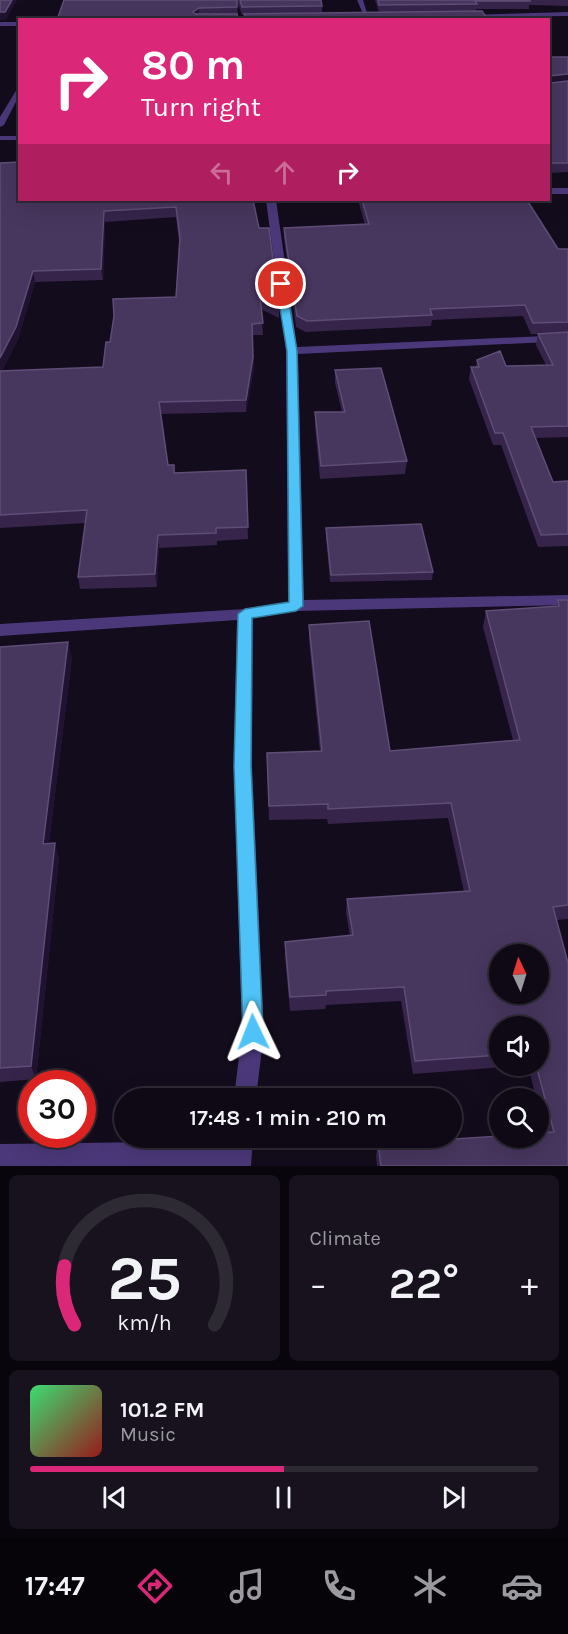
<!DOCTYPE html>
<html lang="en">
<head>
<meta charset="utf-8">
<style>
  body { margin:0; font-family:Karla,sans-serif; background:#17121e; color:#f1f3f6; height:100vh; display:flex; flex-direction:column; font-size:22px; white-space:nowrap }
  * { box-sizing:border-box; margin:0 }
  p { font-size:20px; color:#9b9aa0 }
  .icon { flex:none; width:33px; height:33px; fill:none; stroke:currentColor; stroke-width:2; stroke-linecap:round; stroke-linejoin:round }
  .map { position:relative; height:1166px; overflow:hidden }
  .details { display:flex; flex-direction:column; gap:9px; padding:9px; background:#08050c; flex:1 }
  .details>* { flex:none }
  .top-card { position:absolute; left:18px; top:18px; width:532px; height:183px; border-radius:0px; box-shadow:0 6px 24px #0002,0 0 0 2px #2e2a34; background:#db2777; color:#fff; overflow:hidden }
  .needle { width:39px; rotate:356deg }
  .controls { position:absolute; left:489px; top:944px; display:grid; gap:12px }
  .controls a { display:grid; place-items:center; width:60px; height:60px; border-radius:50%; background:#0e0915; box-shadow:0 6px 24px #0002,0 0 0 2px #2e2a34; font-size:30px }
  .speed { position:absolute; left:18px; top:1070px; display:flex; gap:12px; font-size:30px; font-weight:700; text-align:center }
  .speed>* { display:grid; place-content:center; width:78px; height:78px; border-radius:50%; background:#0e0915; box-shadow:0 6px 24px #0002,0 0 0 2px #2e2a34; line-height:1 }
  .speed .limit { border:9px solid #d22; background:#fff; color:#111 }
  .pin { position:absolute; display:grid; place-items:center; width:51px; height:51px; color:#fff; margin:-26px; border:3px solid #fff; border-radius:50%; box-shadow:0 2px 6px #0007 }
  .me { position:absolute; width:66px; margin:-33px; rotate:358deg; stroke-linejoin:round; filter:drop-shadow(0 0 4px #0008) }
  .turn { display:flex; align-items:center; gap:21px; height:126px; padding:0 24px; font-size:27px }
  .turn .icon { width:78px; height:78px; stroke-width:2.5 }
  .turn b { display:block; font-size:42px; line-height:51px }
  .lanes { display:flex; align-items:center; height:57px; padding:0 24px; background:#0003; justify-content:center; gap:30px; direction:ltr }
  .lanes .off { opacity:.35 }
  .big { font-size:45px; font-weight:600; line-height:1.1 }
  .details .widget { flex:1; display:flex; flex-direction:column; justify-content:center; gap:9px; min-width:0; padding:0 21px; border-radius:9px; background:#17121e }
  .details .dial { align-items:center; gap:0 }
  .dial svg { height:156px; overflow:visible; fill:none; stroke:#2e2a34; stroke-width:7; stroke-linecap:round; text-anchor:middle }
  .dial text { fill:#f1f3f6; stroke:none }
  .song { display:flex; align-items:center; gap:18px }
  .cover { width:72px; height:72px; border-radius:9px; background:linear-gradient(135deg,hsl(140 70% 55%),hsl(0 70% 35%)) }
  .played { height:6px; border-radius:3px; background:linear-gradient(90deg,#db2777 50%,#2e2a34 50%) }
  .keys { display:flex; justify-content:space-around; direction:ltr }
  .heat { display:flex; justify-content:space-between; align-items:center; font-size:33px; direction:ltr }
  .details .tiles { flex:1; display:grid; gap:9px; grid-template-columns:1fr 1fr }
  .widget:last-child { grid-column:span 2 }
  .trip { position:absolute; left:114px; top:1088px; width:348px; height:60px; border-radius:30px; background:#0e0915; box-shadow:0 6px 24px #0002,0 0 0 2px #2e2a34; font-weight:600; line-height:60px; text-align:center }
  .tab-bar { display:flex; height:96px; justify-content:space-around; align-items:center; background:#060408; color:#9b9aa0 }
  .tab-bar .icon { width:42px; height:42px }
  .tab-bar .on { color:#db2777 }
  .tab-bar b { font-size:27px; color:#f1f3f6 }
  .map>svg:first-child { display:block }
  .lines { fill:none; stroke-linecap:round; stroke-linejoin:round }
  .minor { fill:#4b387a; fill-rule:evenodd }
  .wall { fill:#36244b; fill-rule:evenodd }
  .shaded-wall { fill:#201330 }
  .building { fill:#47365e; stroke:#5f4d77; stroke-width:1.5; fill-rule:evenodd }
  .route { fill:#4fc3f7; stroke:#337fa1; stroke-width:1.5 }
</style>
</head>
<body>
<div class="map">
<svg width="568" height="1166" viewBox="0 0 568 1166">
  <rect width="100%" height="100%" fill="#130c1c"/>
  <g class="lines">
    <!-- minor -->
    <path class="minor" d="M357 0H363L368 16H364Z
      M568 12V16L466 17 463 15Z
      M265 16 267 19 196 20 199 18Z
      M0 22H20V26H0Z
      M20 84V94L4 125 0 127V117Z
      M0 136H20V140H0Z
      M549 188H568V194H549Z
      M266 200H276L297 347 568 335V341L298 354 304 600 568 595V605L296 611 253 618 252 766 264 1032 256 1098H234L242 1032 234 766 237 620 0 636V624L245 609 288 602 286 351Z
      M229 1137H253L251 1166H0V1144L229 1141Z"/>
  </g>
  <!-- wall -->
  <path class="wall" d="M64 0H321L322 6V13L379 12 375 0H568V6L529 5V9H476V11L488 20H245L244 15H242L237 1 238 20Z
    M549 57H568V172L549 173Z
    M0 163 253 200 259 228 279 307V318L261 309 263 335H252L254 369 246 412 161 414 168 465H174L175 473 246 470 248 539 217 541V545L159 548 157 587 80 589 78 577 86 523 0 528ZM176 217 179 242 176 297 110 342 103 367 2 371 18 339 35 282 103 280 105 222Z
    M358 200H527L558 249H568V437L535 438 553 482 568 481V546L538 547 501 445H493L469 379 471 367H476L477 360 506 366 546 365 536 345 538 334H531L523 316 432 320 431 326 306 332 296 327 284 238V228L365 225Z
    M335 370 407 461 405 474 320 479 315 426V412H342L335 383Z
    M326 528 433 572 432 580 330 582 326 536Z
    M558 600H568V919L557 920 568 1166H377L376 1156 378 1144 545 1133 538 1106V1098H536L528 1065 413 1074 401 1001 326 1005 325 1009 290 1011 285 956V942L350 936 346 913 347 899 464 892 448 818 328 824 327 819 269 820 267 753 320 752 309 640V625L390 751 513 740 483 627 486 611 557 606ZM500 1026H538V1065H500Z
    M0 647 72 658 49 843 59 858 36 1079 0 1082Z"/>
  <!-- shaded-wall -->
  <path class="shaded-wall" d="M12 0H17L6 20H0V12Z
    M199 8V16L194 20 193 12Z
    M568 74V83L549 84V76Z
    M104 211 105 222 103 280 101 269Z
    M33 271 35 282 18 339 0 375V358Z
    M253 357 254 369 246 412V400Z
    M158 535 159 548 157 587 155 574Z
    M68 642 72 658 47 859 43 844Z
    M55 843 59 858 36 1079 31 1066Z"/>
  <!-- building -->
  <path class="building" d="M0 0H12L5 12H0Z
    M64 0H237V7L199 8 193 12 196 14H237L238 20H57Z
    M240 0H321L322 6 242 7Z
    M378 0H529L530 1H475L477 4 379 5Z
    M482 11 488 20H247L244 14Z
    M549 57H568V74L549 76Z
    M549 77 551 83 568 81V163H549Z
    M20 162V200H253L259 228H269L279 307 260 297 263 323 252 324 253 357 246 400 159 402 168 465H174V473L246 470 248 527 216 528V533L158 535 155 574 78 577 87 510 0 515V371L103 367 106 342H110L114 316 113 299 176 297 180 238 176 207 104 211 101 269 33 271 16 327 0 358V163Z
    M362 200H527L558 249H568V322L533 323 525 305 430 309 432 315 307 321 297 316 284 228 369 224Z
    M568 332V426L531 427 553 482 568 481V534L541 535 503 433H495L471 367H479L477 360 500 351 506 366 553 365 538 334Z
    M381 368 407 461 321 466 315 412H345L335 370Z
    M421 524 433 572 331 575 326 528Z
    M558 600H568V905L553 907 568 963V1166H381L378 1144 500 1136V1137H538V1133L554 1132 536 1065H538V1026H500V1055L415 1061 404 987 326 991V995L290 997 285 942 353 935 347 899 470 891 451 803 328 809V804L269 806 267 753 322 751 309 625 369 621 390 751 520 740 486 611 559 606ZM500 954H538V993H500Z
    M68 642 43 844 55 843 31 1066 0 1068V647Z"/>
  <!-- route -->
  <path class="route" d="M281 281 286 284 297 351 303 606 296 611 252 618 251 766 263 1032 260 1039 253 1042 246 1039 243 1032 234 766 238 614 245 609 289 602 287 351 276 284Z"/>
</svg>
<div class="controls">
<a><svg class="needle" viewBox="-14 -14 28 28"><path d="M0-13l5 13h-10z" fill="#e53935"/><path d="M0 13l5-13h-10z" fill="#9b9aa0"/></svg></a>
<a><svg class="icon" aria-label="sound" viewBox="0 0 24 24"><path d="M4 9h4l5-4v14l-5-4H4zM17 9q2 3 0 6"/></svg></a>
<a><svg class="icon" aria-label="search" viewBox="0 0 24 24"><circle cx="10" cy="10" r="6"/><path d="M15 15l6 6"/></svg></a>
</div>
<div class="speed"><div class="limit">30</div></div>
<div class="pin" style="left:281px;top:284px;background:#d93025"><svg class="icon" aria-label="arrive" viewBox="0 0 24 24"><path d="M6 21V4h12l-3 4 3 4H6"/></svg></div>
<svg class="me" style="left:253px;top:1032px" viewBox="-20 -20 40 40"><path d="M0-17L14 15 0 8-14 15z" fill="#4fc3f7" stroke="#fff" stroke-width="4"/></svg>
<div class="trip">17:48 · 1 min · 210 m</div>
<div class="top-card">
<div class="turn"><svg class="icon" aria-label="right" viewBox="0 0 24 24"><path d="M7 20v-9h11M14 6l5 5-5 5"/></svg><div><b>80 m</b>Turn right</div></div>
<div class="lanes"><svg class="icon off" aria-label="left" viewBox="0 0 24 24"><path d="M17 20v-9H6M10 6l-5 5 5 5"/></svg><svg class="icon off" aria-label="ahead" viewBox="0 0 24 24"><path d="M12 20V5M6 11l6-6 6 6"/></svg><svg class="icon" aria-label="right" viewBox="0 0 24 24"><path d="M7 20v-9h11M14 6l5 5-5 5"/></svg></div>
</div>
</div>
<section class="details">
<div class="tiles">
<div class="widget dial"><svg viewBox="0 0 100 80">
<path d="M14 69A42 42 0 1 1 86 69"/>
<path d="M14 69A42 42 0 0 1 9 39" stroke="#db2777"/>
<text x="50" y="56" font-size="32" font-weight="700">25</text>
<text x="50" y="72" font-size="11">km/h</text>
</svg></div>
<div class="widget"><p>Climate</p>
<div class="heat"><a>−</a><b class="big">22°</b><a>+</a></div>
</div>
<div class="widget">
<div class="song"><i class="cover"></i><div><b>101.2 FM</b><p>Music</p></div></div>
<div class="played"></div>
<div class="keys"><svg class="icon" aria-label="previous" viewBox="0 0 24 24"><path d="M18 5L8 12l10 7zM5 5v14"/></svg><svg class="icon" aria-label="pause" viewBox="0 0 24 24"><path d="M8 5v14M16 5v14"/></svg><svg class="icon" aria-label="next" viewBox="0 0 24 24"><path d="M6 5l10 7-10 7zM19 5v14"/></svg></div>
</div>
</div>
</section>
<nav class="tab-bar">
<b>17:47</b>
<svg class="icon on" aria-label="directions" viewBox="0 0 24 24"><path d="M12 3l9 9-9 9-9-9zM9 14v-3h6M13 9l2 2-2 2"/></svg>
<svg class="icon" aria-label="music" viewBox="0 0 24 24"><path d="M9 18V5l10-2v13"/><circle cx="6" cy="18" r="3"/><circle cx="16" cy="16" r="3"/></svg>
<svg class="icon" aria-label="phone" viewBox="0 0 24 24"><path d="M5 4h4l2 5-3 2q2 4 5 5l2-3 5 2v4C11 20 4 13 5 4z"/></svg>
<svg class="icon" aria-label="climate" viewBox="0 0 24 24"><path d="M12 3v18M4 7l16 10M4 17L20 7"/></svg>
<svg class="icon" aria-label="car" viewBox="0 0 24 24"><path d="M5 17H2v-5l4-1 3-4h7l3 4 3 1v5h-3M9 17h6M6 11h13"/><circle cx="7" cy="17" r="2"/><circle cx="17" cy="17" r="2"/></svg>
</nav>
</body>
</html>
